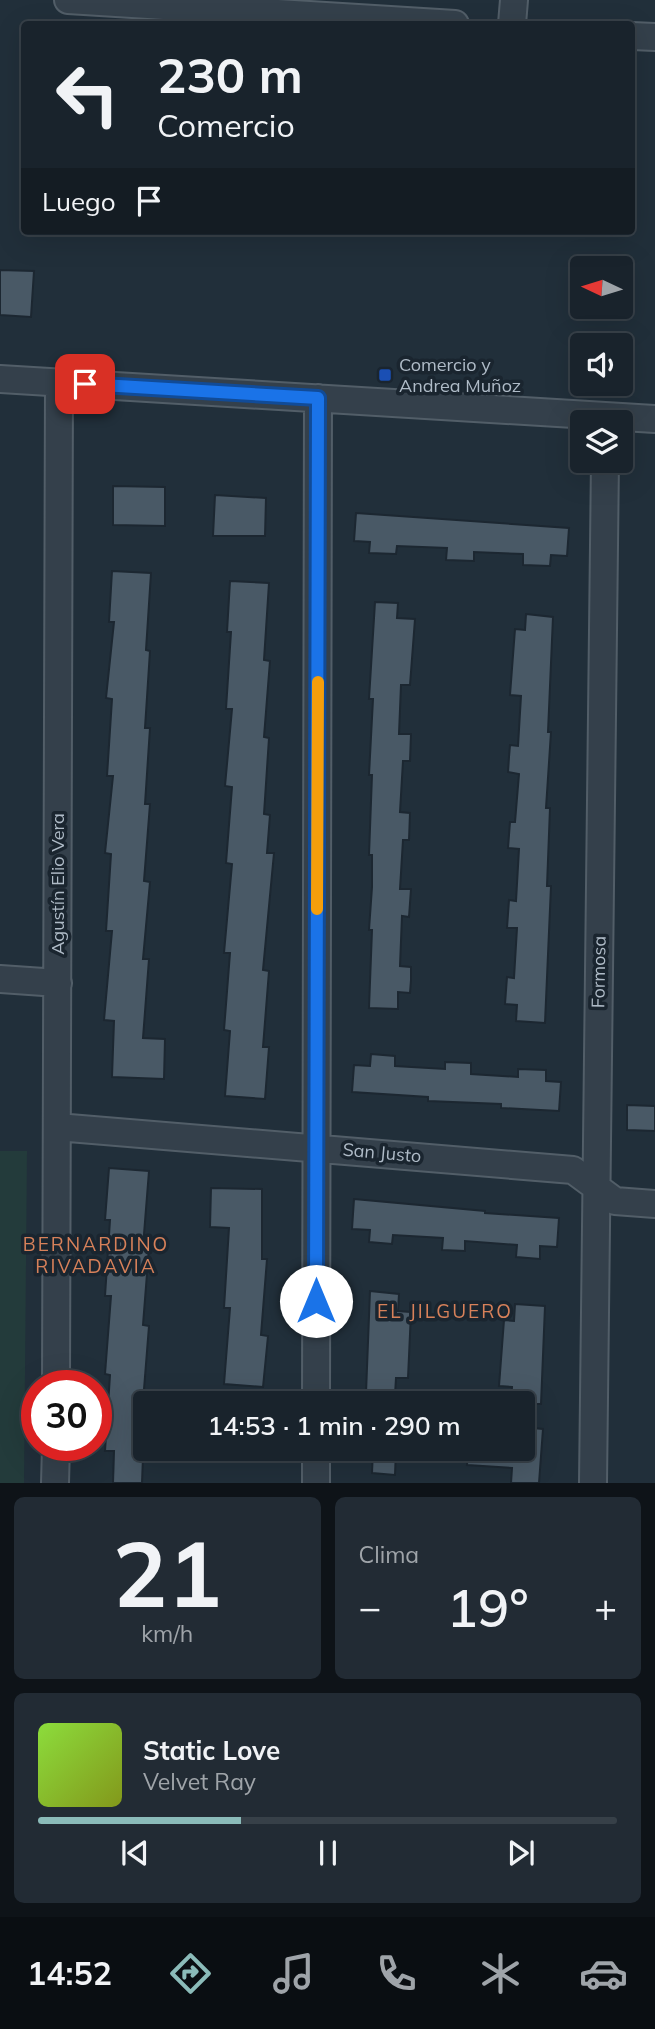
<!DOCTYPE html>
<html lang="es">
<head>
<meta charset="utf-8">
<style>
  body { margin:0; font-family:Mulish,sans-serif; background:#222b34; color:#f1f3f6; height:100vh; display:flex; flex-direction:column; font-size:26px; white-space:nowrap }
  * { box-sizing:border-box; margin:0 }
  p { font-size:23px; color:#9fa4a9 }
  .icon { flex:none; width:38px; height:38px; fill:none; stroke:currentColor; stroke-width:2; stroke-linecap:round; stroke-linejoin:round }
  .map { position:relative; height:1483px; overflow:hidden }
  .drawer { display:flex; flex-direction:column; gap:14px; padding:14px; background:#0e1318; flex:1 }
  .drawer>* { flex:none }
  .top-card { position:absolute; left:21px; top:21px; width:614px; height:214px; border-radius:7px; box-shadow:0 7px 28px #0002,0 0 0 2px #374048; background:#19232c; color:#f1f3f6; overflow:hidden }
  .needle { width:46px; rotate:274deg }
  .fabs { position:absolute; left:570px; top:256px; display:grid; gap:14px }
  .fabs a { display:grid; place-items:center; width:63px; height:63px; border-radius:7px; background:#19232c; box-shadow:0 7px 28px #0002,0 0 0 2px #374048; font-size:35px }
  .speed { position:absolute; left:21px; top:1370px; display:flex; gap:14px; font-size:35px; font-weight:700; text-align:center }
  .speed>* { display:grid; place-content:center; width:91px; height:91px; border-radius:50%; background:#19232c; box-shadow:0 7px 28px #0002,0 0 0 2px #374048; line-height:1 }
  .speed .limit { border:10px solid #d22; background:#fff; color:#111 }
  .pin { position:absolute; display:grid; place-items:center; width:60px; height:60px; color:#fff; margin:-30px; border-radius:14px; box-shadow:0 4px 10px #0006 }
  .me { position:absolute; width:77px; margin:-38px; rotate:0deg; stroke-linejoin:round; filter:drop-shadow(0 0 5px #0008) }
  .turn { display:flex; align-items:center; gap:24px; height:147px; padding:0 21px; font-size:32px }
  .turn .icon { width:91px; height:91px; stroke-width:2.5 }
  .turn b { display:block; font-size:49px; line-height:60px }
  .then { display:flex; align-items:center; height:66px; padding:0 21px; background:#0003; gap:14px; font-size:26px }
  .big { font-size:52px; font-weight:600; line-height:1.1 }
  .drawer .tile { flex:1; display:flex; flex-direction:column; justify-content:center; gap:10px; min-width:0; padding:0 24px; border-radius:10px; background:#222b34 }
  .drawer .dial { align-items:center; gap:0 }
  .dial b { font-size:91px; line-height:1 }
  .song { display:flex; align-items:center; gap:21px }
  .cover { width:84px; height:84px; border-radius:10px; background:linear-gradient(135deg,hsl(90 70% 55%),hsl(70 70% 35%)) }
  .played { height:7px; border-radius:4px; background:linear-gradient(90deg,#8bbbb9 35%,#374048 35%) }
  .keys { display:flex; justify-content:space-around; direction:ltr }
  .heat { display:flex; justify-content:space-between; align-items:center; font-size:38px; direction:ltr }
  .drawer .tiles { flex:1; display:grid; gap:14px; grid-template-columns:1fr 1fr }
  .tile:last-child { grid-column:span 2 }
  .trip { position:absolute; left:133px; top:1391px; width:402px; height:70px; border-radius:7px; background:#19232c; box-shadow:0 7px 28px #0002,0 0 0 2px #374048; font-weight:600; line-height:70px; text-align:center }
  .dock { display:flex; height:112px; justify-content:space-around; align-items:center; background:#0a0e12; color:#9fa4a9 }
  .dock .icon { width:49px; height:49px }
  .dock .on { color:#8bbbb9 }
  .dock b { font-size:32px; color:#f1f3f6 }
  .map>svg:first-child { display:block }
  .green { fill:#233b3b }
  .building { fill:#495966; stroke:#1c2731; stroke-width:2 }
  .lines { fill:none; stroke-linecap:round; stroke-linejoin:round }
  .street-casing { stroke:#525e68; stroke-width:30 }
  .street { stroke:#34404b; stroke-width:26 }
  .route-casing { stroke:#114b97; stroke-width:18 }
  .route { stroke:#1a73e8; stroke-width:12 }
  .slow { stroke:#f59e0b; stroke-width:12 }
  .transit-dot { fill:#1a4fb4; stroke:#1a252f; stroke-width:2.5 }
  .labels { text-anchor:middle; stroke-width:7; stroke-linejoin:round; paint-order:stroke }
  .poi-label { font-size:18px; fill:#afbbc7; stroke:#1a252f; text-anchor:start }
  .street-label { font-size:18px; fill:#afbbc7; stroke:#1a252f }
  .neighbourhood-label { font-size:19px; letter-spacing:2px; fill:#d7815a; stroke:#1a252f }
</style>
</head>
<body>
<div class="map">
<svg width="655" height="1483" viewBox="0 0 655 1483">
  <rect width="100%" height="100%" fill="#212f3a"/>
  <!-- green -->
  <path class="green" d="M0 1151H27L24 1483H0Z"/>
  <!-- building -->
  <path class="building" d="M0 270 34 271 31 317 0 315Z
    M113 486 165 487V526L113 525Z
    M215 495 266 498 265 536H213Z
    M356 513 569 528 567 556 551 555 550 566 523 565V554L474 552V561L446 560 447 548 397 546 396 554 369 553 370 542 354 541Z
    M112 571 151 573 146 650 150 651 145 728H150L145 804H150L144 881 150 882 143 959H149L143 1038 165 1039 164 1079 112 1077 114 1021 104 1020 112 931H106L111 854 105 853 113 776H107L112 699 106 698 114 622H109Z
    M230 581 269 583 264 660 270 661 264 737 269 738 264 814 270 815 267 853H274L263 970 269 971 263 1047H269L265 1099 225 1096 230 1031 224 1030 230 953H224L232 864 226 863 232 787 225 786 232 709H226L231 632H227Z
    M375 602 398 603 397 618 415 619 410 685H401L399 734H411L410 761H403L400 812 410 813 409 840H403L400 889H411L409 917 402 916 400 966 411 967V980L410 993 398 992V1009L369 1008 372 930H369L372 887V855H369L372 775H369L373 699H369Z
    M526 614 553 617 548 732H551L546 808H550L547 886H551L545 1023 516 1021 517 1005 505 1004 507 977 514 978 517 928H507L509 900 516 901 519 849 508 848 510 822H515L519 774 508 772 509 757 510 745 518 746 521 696 510 695 515 629 525 630Z
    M371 1054 395 1056V1066L445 1069V1062L471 1063V1074L518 1077V1069L546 1070V1081L561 1082 559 1111 501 1108V1104L428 1101V1097L352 1092 354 1065 370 1066Z
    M627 1105 655 1106V1131L627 1130Z
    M109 1168 149 1171 143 1247 149 1248 143 1325 149 1326 143 1402H147L145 1404 142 1483H113L114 1451H105L110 1375 105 1374 111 1296H105L110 1220H105Z
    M211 1188 262 1189V1259H267L261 1335 268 1336 263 1387 224 1384 230 1308H224L229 1228 210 1227Z
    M354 1199 485 1211V1213L559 1218 557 1247 540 1246V1259L516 1257 517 1245 465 1241V1251L442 1250 443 1238 393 1235 392 1244 369 1242 370 1230 352 1229Z
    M370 1291 399 1294 398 1311 411 1312 408 1378H396L395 1395 366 1393Z
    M515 1304 545 1306 541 1404H511L512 1387 499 1386 504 1320 514 1321Z
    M523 1427 543 1429 539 1483H511L512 1468 467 1465 468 1449H523Z
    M373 1449H396L395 1475 372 1473Z"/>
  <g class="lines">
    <!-- street casing -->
    <g class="street-casing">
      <path id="street" d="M68 0 455 24
        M512 24 514 0
        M632 36 655 37
        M0 379 655 419
        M0 979 58 983
        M57 1127 573 1170 615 1201 655 1204
        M56 1386 59 383
        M316 1404 318 398
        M55 1483 56 1446
        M316 1483V1449
        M593 1483 605 460"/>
    </g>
    <!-- street -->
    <use href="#street" class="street"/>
  </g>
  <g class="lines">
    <!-- route casing -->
    <g class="route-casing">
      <path id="route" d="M85 384 318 398 316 1301"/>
    </g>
    <!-- route -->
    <use href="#route" class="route"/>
    <!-- slow -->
    <path class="slow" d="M317 909 318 682"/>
  </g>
  <!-- markers -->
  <rect class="transit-dot" x="378" y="368" width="14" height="14" rx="3.5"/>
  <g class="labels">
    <!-- poi labels -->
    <g class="poi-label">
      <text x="399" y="371">Comercio y<tspan x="399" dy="21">Andrea Muñoz</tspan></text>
    </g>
    <!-- street labels -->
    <g class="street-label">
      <text transform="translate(58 884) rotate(-90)" y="6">Agustín Elio Vera</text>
      <text transform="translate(599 972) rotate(-89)" y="6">Formosa</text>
      <text transform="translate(382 1153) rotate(5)" y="6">San Justo</text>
    </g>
    <!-- neighbourhood labels -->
    <g class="neighbourhood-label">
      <text x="96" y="1251">BERNARDINO<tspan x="96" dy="22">RIVADAVIA</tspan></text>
      <text x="445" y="1318">EL JILGUERO</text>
    </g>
  </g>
</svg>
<div class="fabs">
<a><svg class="needle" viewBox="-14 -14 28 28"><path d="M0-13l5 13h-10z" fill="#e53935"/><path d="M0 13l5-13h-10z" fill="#9fa4a9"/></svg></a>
<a><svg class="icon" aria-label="sound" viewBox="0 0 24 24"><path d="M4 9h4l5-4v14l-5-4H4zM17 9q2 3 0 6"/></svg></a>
<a><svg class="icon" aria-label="layers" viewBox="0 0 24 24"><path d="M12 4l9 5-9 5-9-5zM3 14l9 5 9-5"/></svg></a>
</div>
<div class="speed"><div class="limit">30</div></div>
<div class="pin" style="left:85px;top:384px;background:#d93025"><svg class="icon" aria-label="arrive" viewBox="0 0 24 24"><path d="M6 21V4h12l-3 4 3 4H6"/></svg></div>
<svg class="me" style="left:316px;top:1301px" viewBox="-20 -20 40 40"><circle r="19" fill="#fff"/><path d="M0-13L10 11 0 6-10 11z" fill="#1a73e8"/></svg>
<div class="trip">14:53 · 1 min · 290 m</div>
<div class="top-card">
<div class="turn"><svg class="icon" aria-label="left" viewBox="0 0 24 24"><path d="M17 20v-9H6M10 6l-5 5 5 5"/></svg><div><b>230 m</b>Comercio</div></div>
<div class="then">Luego<svg class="icon" aria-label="arrive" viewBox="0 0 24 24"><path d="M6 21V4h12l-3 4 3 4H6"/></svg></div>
</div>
</div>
<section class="drawer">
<div class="tiles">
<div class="tile dial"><b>21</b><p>km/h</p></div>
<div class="tile"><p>Clima</p>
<div class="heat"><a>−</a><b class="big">19°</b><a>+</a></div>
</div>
<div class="tile">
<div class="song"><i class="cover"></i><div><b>Static Love</b><p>Velvet Ray</p></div></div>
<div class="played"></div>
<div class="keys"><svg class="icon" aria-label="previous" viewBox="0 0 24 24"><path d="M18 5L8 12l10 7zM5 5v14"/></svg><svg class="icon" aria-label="pause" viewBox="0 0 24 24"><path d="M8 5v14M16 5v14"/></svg><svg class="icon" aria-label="next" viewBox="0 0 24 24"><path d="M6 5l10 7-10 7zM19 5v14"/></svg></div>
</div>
</div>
</section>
<nav class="dock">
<b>14:52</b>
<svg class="icon on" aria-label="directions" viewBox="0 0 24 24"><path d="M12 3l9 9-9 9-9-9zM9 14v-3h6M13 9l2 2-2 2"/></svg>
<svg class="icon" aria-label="music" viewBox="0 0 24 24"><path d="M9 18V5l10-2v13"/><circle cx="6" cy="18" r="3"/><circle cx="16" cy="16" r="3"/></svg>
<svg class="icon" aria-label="phone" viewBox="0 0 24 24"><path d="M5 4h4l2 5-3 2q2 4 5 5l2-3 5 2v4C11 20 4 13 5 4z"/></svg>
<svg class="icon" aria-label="climate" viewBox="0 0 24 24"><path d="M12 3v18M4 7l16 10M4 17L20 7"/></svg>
<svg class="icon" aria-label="car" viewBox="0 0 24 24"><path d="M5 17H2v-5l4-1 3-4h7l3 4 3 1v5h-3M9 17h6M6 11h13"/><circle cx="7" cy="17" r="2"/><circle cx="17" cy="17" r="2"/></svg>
</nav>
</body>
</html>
